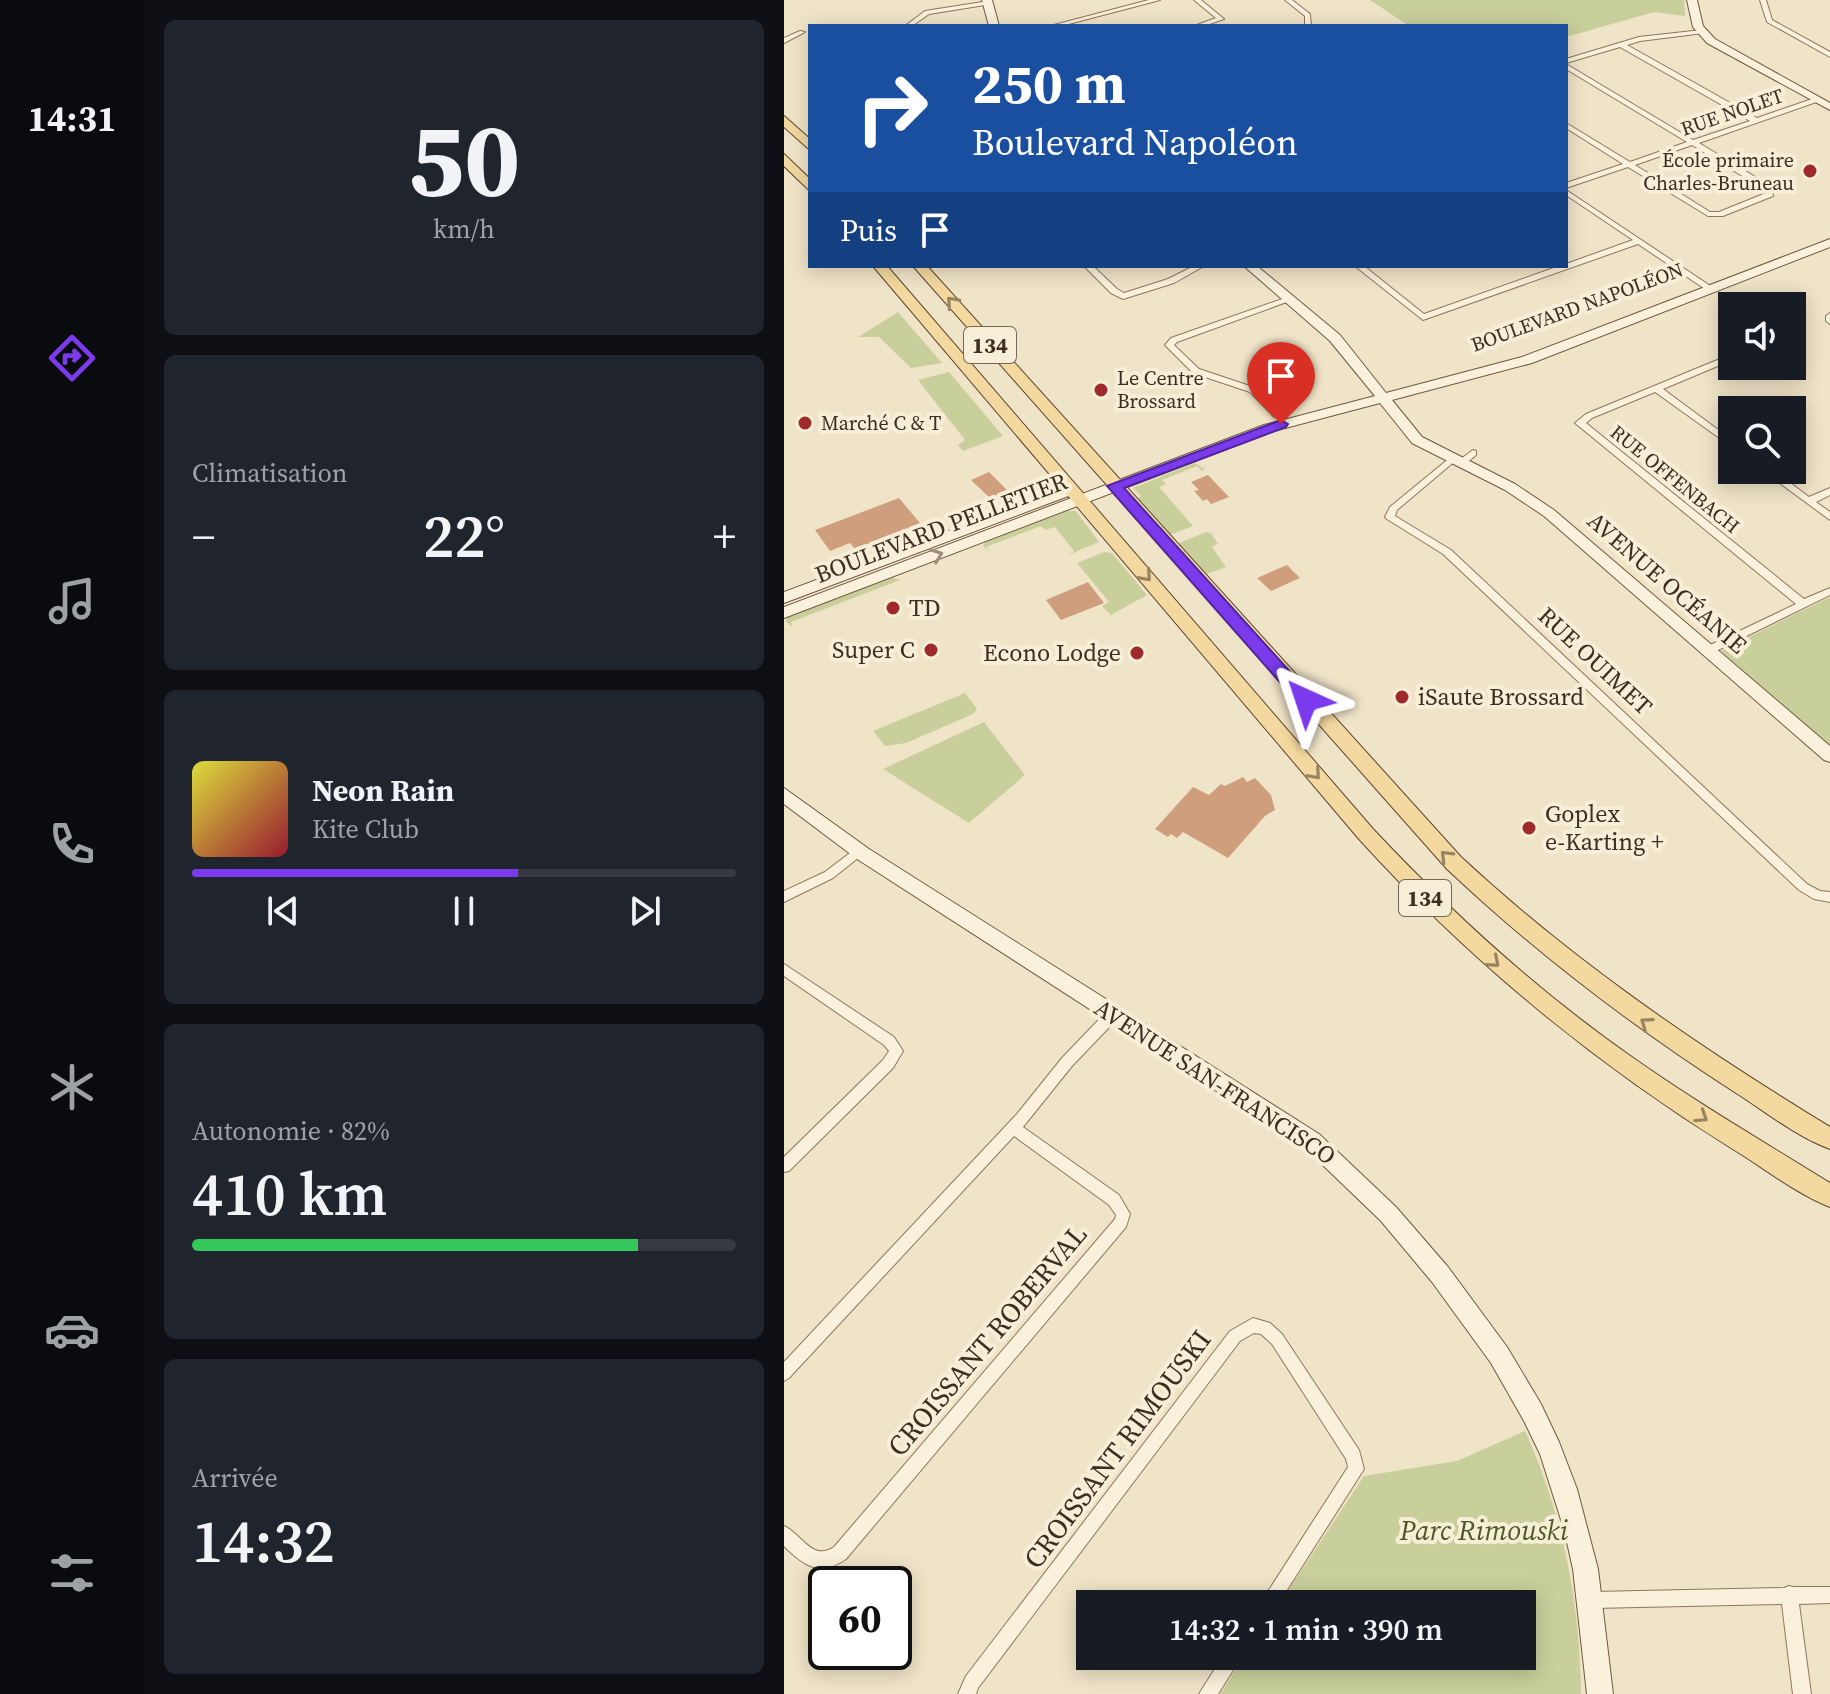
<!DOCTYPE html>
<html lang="fr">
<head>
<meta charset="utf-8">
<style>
  body { margin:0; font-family:"Source Serif 4",serif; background:#20242c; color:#f1f3f6; height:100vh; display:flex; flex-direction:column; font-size:30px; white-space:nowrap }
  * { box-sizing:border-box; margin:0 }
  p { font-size:26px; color:#9ea1a6 }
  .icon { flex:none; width:44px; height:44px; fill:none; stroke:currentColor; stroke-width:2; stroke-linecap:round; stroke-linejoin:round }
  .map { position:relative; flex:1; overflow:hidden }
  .details { display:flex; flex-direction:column; gap:20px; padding:20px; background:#0d0f14; width:640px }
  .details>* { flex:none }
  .top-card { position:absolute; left:24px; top:24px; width:760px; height:244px; border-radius:0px; box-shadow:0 4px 20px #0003; background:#1a4fa0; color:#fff; overflow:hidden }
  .fabs { position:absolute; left:934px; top:292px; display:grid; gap:16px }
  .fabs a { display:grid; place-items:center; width:88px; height:88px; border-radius:0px; background:#171b24; box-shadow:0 4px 20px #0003; font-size:40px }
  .speed { position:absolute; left:24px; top:1566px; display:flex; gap:16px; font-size:40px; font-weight:700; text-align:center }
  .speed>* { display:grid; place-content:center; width:104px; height:104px; border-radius:50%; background:#171b24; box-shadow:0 4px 20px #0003; line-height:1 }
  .speed .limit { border:4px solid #111; border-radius:12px; background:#fff; color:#111 }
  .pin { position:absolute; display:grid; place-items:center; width:68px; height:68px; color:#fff; margin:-82px -34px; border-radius:50% 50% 50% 0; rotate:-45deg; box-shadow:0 0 8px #0007 }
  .pin .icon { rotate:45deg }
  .me { position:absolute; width:88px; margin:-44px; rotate:318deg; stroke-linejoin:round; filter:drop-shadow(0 0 6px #0008) }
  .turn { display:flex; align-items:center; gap:28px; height:168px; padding:0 32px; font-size:36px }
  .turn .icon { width:104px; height:104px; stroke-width:2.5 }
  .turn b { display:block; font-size:56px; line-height:68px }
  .then { display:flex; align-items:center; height:76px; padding:0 32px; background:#0003; gap:16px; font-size:30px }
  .big { font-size:60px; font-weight:600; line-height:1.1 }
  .details .tile { flex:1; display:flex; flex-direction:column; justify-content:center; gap:12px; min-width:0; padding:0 28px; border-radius:12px; background:#20242c }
  .details .dial { align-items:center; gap:0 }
  .dial b { font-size:104px; line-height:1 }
  .song { display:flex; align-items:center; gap:24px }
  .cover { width:96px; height:96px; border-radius:12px; background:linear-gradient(135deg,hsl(60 70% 55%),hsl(350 70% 35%)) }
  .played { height:8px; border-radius:4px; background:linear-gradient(90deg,#7c3aed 60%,#363941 60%) }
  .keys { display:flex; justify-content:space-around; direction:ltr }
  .heat { display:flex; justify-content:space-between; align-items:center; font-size:44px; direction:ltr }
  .charge { height:12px; border-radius:6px; background:linear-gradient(90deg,#34c759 82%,#363941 0) }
  .trip { position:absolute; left:292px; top:1590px; width:460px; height:80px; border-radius:0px; background:#171b24; box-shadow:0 4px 20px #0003; font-weight:600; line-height:80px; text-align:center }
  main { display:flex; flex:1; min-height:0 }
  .tab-bar { display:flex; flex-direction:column; width:144px; justify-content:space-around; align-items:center; background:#090b0e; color:#9ea1a6 }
  .tab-bar .icon { width:56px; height:56px }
  .tab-bar .active { color:#7c3aed }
  .tab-bar b { font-size:36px; color:#f1f3f6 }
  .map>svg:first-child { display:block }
  .green { fill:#c9cf9b }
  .building { fill:#cf9f7d }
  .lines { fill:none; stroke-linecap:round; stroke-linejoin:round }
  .street-casing { stroke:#8d765c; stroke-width:2 }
  .secondary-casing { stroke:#6f573f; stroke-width:2 }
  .primary-casing { stroke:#5b4430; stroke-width:2 }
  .street { fill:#faf1dc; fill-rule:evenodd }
  .secondary { fill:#faf1dc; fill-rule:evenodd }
  .primary { fill:#f3d9a0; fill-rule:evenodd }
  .oneway { stroke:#988460 }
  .oneway2 { stroke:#9c907e }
  .route { fill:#7c3aed; stroke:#51269a; stroke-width:2 }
  .poi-dot { fill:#9e2a2b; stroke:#f7eed8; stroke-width:3 }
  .labels { text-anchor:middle; stroke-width:8; stroke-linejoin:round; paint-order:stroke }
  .far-street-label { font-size:20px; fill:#3d2e20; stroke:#f7eed8 }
  .far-poi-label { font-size:20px; fill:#3d2e20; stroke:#f7eed8; text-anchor:start }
  .shield { fill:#f7eed8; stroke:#756857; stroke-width:2 }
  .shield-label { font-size:22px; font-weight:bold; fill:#3d2e20 }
  .street-label { font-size:24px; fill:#3d2e20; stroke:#f7eed8 }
  .poi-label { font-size:24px; fill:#3d2e20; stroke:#f7eed8; text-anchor:start }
  .near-street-label { font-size:28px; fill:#3d2e20; stroke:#f7eed8 }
  .near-park-label { font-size:28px; font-style:italic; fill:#4d5a26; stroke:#f7eed8 }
</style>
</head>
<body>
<main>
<nav class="tab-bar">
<b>14:31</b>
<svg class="icon active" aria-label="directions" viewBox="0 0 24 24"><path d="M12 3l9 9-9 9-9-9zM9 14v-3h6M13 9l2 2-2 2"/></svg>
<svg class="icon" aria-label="music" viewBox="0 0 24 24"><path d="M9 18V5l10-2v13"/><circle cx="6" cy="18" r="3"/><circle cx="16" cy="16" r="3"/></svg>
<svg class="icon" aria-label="phone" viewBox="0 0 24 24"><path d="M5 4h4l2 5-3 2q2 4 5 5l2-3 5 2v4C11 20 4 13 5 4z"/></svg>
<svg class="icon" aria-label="climate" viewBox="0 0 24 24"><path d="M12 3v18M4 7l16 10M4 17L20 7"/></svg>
<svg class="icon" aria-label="car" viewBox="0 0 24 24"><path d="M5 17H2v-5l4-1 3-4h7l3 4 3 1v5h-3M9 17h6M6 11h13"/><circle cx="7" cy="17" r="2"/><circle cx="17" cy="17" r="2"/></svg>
<svg class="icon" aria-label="filters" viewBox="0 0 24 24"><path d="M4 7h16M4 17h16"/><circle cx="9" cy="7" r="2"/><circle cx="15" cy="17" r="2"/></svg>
</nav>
<section class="details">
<div class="tile dial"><b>50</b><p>km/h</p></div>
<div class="tile"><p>Climatisation</p>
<div class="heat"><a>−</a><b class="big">22°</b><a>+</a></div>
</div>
<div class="tile">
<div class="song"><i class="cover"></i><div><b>Neon Rain</b><p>Kite Club</p></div></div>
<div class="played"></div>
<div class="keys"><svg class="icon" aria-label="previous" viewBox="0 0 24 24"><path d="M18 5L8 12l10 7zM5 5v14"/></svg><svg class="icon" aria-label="pause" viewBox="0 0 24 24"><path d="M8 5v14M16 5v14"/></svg><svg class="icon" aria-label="next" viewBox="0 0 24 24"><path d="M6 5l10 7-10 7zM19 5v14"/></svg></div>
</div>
<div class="tile"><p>Autonomie · 82%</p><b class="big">410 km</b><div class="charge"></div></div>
<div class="tile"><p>Arrivée</p><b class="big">14:32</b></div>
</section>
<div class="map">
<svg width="1046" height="1694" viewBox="0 0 1046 1694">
  <rect width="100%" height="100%" fill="#f0e4c8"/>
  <!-- green -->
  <path class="green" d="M586 0H900L901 16 870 12 782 37V26H625Z
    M114 312 158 363 127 368 95 337H74Z
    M165 372 219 436 179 451 174 445 181 440 134 380Z
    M411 463 421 469 418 471 413 466 378 480 382 484 375 487 409 526 385 535 353 499 357 496 349 488Z
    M282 511H292L315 542 284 555 290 551 271 527 261 530 257 526 202 547 205 552 199 546 202 541Z
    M422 532 427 533 434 544 428 547 442 567 423 574 393 544Z
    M320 552 328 553 363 595 327 615 318 606 325 602 293 563Z
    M107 577 116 580 7 622 9 627 2 622 3 616Z
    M1046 597V747L937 651Z
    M181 693 193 709 189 714 122 743 101 746 89 731Z
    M200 722 241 775 185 823 99 769Z
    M741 1431C779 1515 796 1602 797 1694H436L461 1656H738V1604H495L580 1476 673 1461Z"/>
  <!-- building -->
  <path class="building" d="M205 472 225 492 207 499 187 480Z
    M424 475 445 497 427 504 423 499 419 501 410 491 415 490 407 482Z
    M115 498 136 523 71 549 66 543 46 551 31 530Z
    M503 565 516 578 487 591 473 578Z
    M304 582 320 603 277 620 262 600Z
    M459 777 463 782 471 778 487 795 491 810 481 816 444 858 399 832 393 838 387 834 384 837 371 829 409 787 425 795 437 784 441 786Z"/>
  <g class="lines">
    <!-- street casing -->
    <g class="street-casing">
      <path id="street" d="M365 0H376L277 26H266Z
        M410 0H417L440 19 420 26H410L432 18Z
        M501 0H508L526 14 527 26H521V16Z
        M976 0H982L988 20 1046 52V57L983 22Z
        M205 1 208 3 207 4 145 14 128 26H121L141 11Z
        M918 30 920 31V33L856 41 843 45 973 118 1031 98 1038 100 915 143 988 187 989 196 939 216H924L844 167 782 188V183L839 164 782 128V123L846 162 903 142 782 69V64L909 140 966 121 836 47 782 63V59L855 37ZM908 145 981 190 982 193 935 212H926L851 165Z
        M16 31 21 32 0 43V38Z
        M782 190 931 289 924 291 854 244 639 320 571 266H580L640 314 775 266H782V264L849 240 782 195Z
        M300 266H309L333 289 340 293 384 279 410 266H420L390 283 339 299 327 293Z
        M504 297 511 299 393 342 390 345 415 369 472 388 496 413V417H490L466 392 409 373 381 345 387 338Z
        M1046 313V324L1042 321V316Z
        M948 354V360L879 389 948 440V447L871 392 808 418 802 423 1020 599 1046 588V595L924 655 919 651 920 648 1012 604 791 423 802 414Z
        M955 366H966L977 371 988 366H1000L977 377Z
        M689 450 692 451V455L680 465H674V461Z
        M668 456 673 459 671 461 613 510 611 516 667 550 1023 884 1036 891 1046 892V902L1030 899 1015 890 659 554 603 519 601 517 606 507Z
        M978 470H989L1025 497 1046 488V495L1032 502 1046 512V520Z
        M75 846 79 848 81 851 79 854 49 878 0 902V891L41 872Z
        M0 964 110 1037 119 1051 109 1068 5 1171 0 1172V1157L99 1060 105 1051 100 1045 0 976Z
        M329 1008 334 1010 336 1014 334 1018 288 1066 239 1127 335 1195 346 1214 342 1227 62 1559C36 1577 20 1566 0 1546V1526C18 1534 28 1562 50 1547L331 1219 332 1215 325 1205 230 1136 5 1378 0 1381V1362L233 1114 278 1058 324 1010Z
        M469 1318 486 1323 498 1334 575 1450 580 1469 494 1604H476L564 1467 562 1459 488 1344 477 1334 470 1333 456 1341 194 1688 192 1694H174L182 1676 446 1331Z
        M1005 1586 1009 1587H1046V1603L1015 1604 1027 1694H1009L998 1604 809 1608 803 1606 801 1600 803 1594 809 1592 1000 1588Z
        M439 1656H458L434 1694H415Z"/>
    </g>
    <!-- secondary casing -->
    <g class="secondary-casing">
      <path id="secondary" d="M198 0H208L215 26H205Z
        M903 0H913L919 26 931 39 1046 103V110L923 43 909 27Z
        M1046 239V247L748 363 608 400 638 437 731 484 770 510 1046 746V762L1040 760 760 516 721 490 628 443 596 403 490 431 0 618V607L480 425 591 396 546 341 460 266H473L556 335 602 393 738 357Z
        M282 487 289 492 287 495 0 603V592Z
        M0 788 85 849 535 1134 612 1207 664 1267 723 1347 757 1404 775 1442 793 1489 814 1569 829 1694H803L789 1569 780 1529 756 1454 740 1421 707 1363 648 1282 597 1221 521 1148 73 859 0 804Z"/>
    </g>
    <!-- primary casing -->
    <g class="primary-casing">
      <path id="primary" d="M0 116 26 139V150L0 127Z
        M0 154 26 179V191L0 166Z
        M89 266H103L589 829C667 912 751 989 845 1055 910 1101 978 1141 1046 1183V1207C1012 1194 979 1167 947 1148 809 1062 685 960 575 839Z
        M129 266H143L677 857C790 962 915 1047 1046 1127V1149C1013 1137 982 1112 952 1093 848 1026 752 953 663 869Z"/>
    </g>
    <!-- street -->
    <use href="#street" class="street"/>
    <!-- secondary -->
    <use href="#secondary" class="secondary"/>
    <!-- primary -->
    <use href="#primary" class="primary"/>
  </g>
  <!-- one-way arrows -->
  <defs><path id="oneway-chevron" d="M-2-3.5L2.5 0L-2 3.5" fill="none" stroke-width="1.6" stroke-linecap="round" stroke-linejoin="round" transform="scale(2)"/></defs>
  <g class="oneway">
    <use href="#oneway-chevron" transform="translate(168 302) rotate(-132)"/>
    <use href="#oneway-chevron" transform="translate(362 576) rotate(49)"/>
    <use href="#oneway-chevron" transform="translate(531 774) rotate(49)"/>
    <use href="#oneway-chevron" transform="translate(662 856) rotate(-135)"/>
    <use href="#oneway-chevron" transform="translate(710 962) rotate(41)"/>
    <use href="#oneway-chevron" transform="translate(862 1023) rotate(-145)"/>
    <use href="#oneway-chevron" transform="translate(918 1117) rotate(33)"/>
  </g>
  <use class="oneway2" href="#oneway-chevron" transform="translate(153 555) rotate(-21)"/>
  <!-- route -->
  <path class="route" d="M497 420 504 424 502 427 340 488 528 696 530 700 528 705H516L323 486Z"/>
  <!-- markers -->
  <g class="poi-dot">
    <circle cx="1026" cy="171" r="8"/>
    <circle cx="317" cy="390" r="8"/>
    <circle cx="21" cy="423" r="8"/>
    <circle cx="109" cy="608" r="8"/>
    <circle cx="147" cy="650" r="8"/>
    <circle cx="353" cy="653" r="8"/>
    <circle cx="618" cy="697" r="8"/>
    <circle cx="745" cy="828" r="8"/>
  </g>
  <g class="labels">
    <!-- far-street labels -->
    <g class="far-street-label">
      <text transform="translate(948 112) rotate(-19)" y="7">RUE NOLET</text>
      <text transform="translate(793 307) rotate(-20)" y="7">BOULEVARD NAPOLÉON</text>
      <text transform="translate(891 479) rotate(39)" y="7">RUE OFFENBACH</text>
    </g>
    <!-- far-poi labels -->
    <g class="far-poi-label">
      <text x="1010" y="167" text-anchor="end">École primaire<tspan x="1010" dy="23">Charles-Bruneau</tspan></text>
      <text x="333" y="385">Le Centre<tspan x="333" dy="23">Brossard</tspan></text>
      <text x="37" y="430">Marché C &amp; T</text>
    </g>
    <!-- shield labels -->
    <g class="shield">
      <rect x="180" y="327" width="52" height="36" rx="6"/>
      <rect x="615" y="880" width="52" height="36" rx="6"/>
    </g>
    <g class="shield-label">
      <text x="206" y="353">134</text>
      <text x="641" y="906">134</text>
    </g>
    <!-- street labels -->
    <g class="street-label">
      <text transform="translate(157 528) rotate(-21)" y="8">BOULEVARD PELLETIER</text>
      <text transform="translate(883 583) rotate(41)" y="8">AVENUE OCÉANIE</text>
      <text transform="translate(811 661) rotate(43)" y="8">RUE OUIMET</text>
      <text transform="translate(431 1082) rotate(33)" y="8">AVENUE SAN-FRANCISCO</text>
    </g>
    <!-- poi labels -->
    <g class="poi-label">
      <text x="125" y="616">TD</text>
      <text x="131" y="658" text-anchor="end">Super C</text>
      <text x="337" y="661" text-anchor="end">Econo Lodge</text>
      <text x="634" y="705">iSaute Brossard</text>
      <text x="761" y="822">Goplex<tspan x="761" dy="28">e-Karting +</tspan></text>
    </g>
    <!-- near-street labels -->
    <g class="near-street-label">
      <text transform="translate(203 1340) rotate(-50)" y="10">CROISSANT ROBERVAL</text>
      <text transform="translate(333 1449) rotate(-53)" y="10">CROISSANT RIMOUSKI</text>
    </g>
    <!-- near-park labels -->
    <g class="near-park-label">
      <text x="700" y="1540">Parc Rimouski</text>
    </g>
  </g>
</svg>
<div class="fabs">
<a><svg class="icon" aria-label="sound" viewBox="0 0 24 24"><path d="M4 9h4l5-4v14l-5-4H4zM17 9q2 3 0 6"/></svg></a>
<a><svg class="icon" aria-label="search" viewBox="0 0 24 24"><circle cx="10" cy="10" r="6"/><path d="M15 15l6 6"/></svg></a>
</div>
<div class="speed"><div class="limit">60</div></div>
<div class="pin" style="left:497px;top:424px;background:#d93025"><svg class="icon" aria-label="arrive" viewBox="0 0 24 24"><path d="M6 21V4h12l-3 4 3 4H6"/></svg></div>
<svg class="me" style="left:522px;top:700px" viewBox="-20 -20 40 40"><path d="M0-17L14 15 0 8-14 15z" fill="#7c3aed" stroke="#fff" stroke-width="4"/></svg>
<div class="trip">14:32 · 1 min · 390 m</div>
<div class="top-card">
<div class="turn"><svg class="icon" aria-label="right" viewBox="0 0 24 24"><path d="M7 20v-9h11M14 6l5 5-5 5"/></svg><div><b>250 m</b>Boulevard Napoléon</div></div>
<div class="then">Puis<svg class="icon" aria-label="arrive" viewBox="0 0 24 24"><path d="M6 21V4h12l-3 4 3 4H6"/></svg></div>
</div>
</div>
</main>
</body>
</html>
